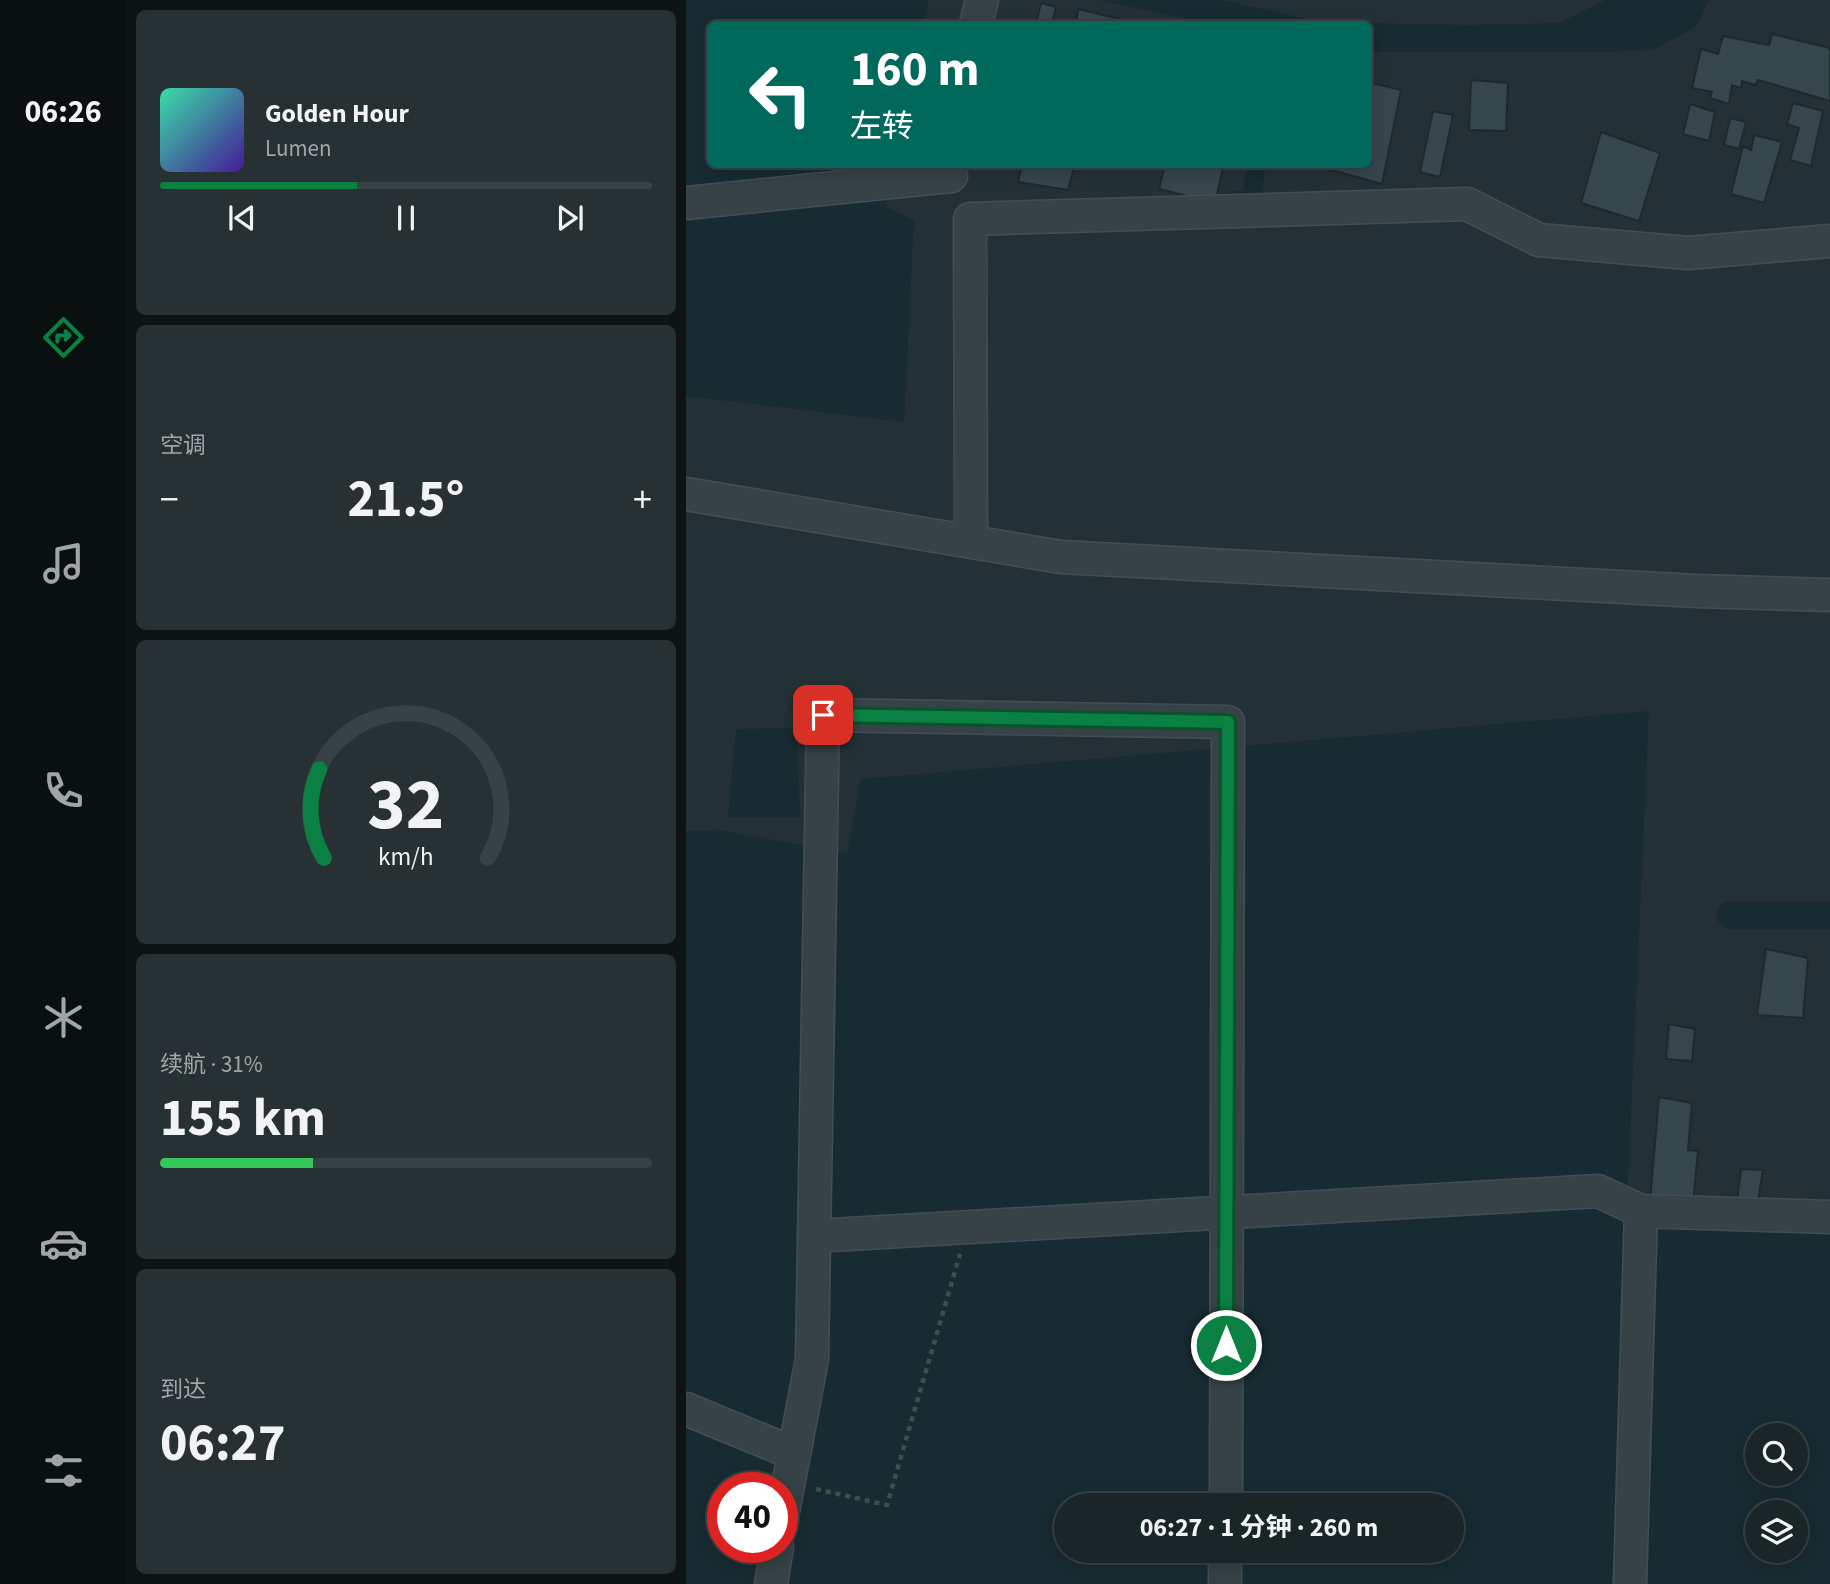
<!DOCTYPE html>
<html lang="zh">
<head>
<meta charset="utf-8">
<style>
  body { margin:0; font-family:"Source Sans 3","Noto Sans SC",sans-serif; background:#273134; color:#f1f3f6; height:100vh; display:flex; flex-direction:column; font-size:26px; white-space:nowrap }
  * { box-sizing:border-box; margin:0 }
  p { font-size:23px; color:#9fa5a8 }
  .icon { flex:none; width:38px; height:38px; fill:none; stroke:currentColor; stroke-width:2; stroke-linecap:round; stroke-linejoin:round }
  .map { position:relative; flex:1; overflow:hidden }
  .details { display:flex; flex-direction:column; gap:10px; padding:10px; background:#0e1416; width:560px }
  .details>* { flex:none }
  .top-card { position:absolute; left:21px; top:21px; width:665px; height:147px; border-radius:10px; box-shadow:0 4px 18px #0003,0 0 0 2px #384245; background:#00695c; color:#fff; overflow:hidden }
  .buttons { position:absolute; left:1059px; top:1423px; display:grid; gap:14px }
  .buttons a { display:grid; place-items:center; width:63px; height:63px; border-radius:50%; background:#1a2528; box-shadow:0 4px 18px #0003,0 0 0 2px #384245; font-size:35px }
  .speed { position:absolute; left:21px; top:1472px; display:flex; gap:14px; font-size:35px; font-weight:700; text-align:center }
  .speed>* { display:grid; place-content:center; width:91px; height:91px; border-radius:50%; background:#1a2528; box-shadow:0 4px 18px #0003,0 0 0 2px #384245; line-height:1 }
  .speed .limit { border:10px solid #d22; background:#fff; color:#111 }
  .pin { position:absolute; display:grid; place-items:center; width:60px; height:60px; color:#fff; margin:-30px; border-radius:14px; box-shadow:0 4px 10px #0006 }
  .me { position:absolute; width:77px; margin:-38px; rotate:0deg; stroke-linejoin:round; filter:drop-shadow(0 0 5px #0008) }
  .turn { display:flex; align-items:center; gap:24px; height:147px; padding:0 28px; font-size:32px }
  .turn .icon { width:91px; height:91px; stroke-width:2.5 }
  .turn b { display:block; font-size:49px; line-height:60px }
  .big { font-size:52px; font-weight:700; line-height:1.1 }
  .details .widget { flex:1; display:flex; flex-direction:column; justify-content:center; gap:10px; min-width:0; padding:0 24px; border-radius:10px; background:#273134 }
  .details .dial { align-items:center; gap:0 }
  .dial svg { height:182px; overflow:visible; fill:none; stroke:#384245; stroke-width:7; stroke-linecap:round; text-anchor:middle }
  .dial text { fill:#f1f3f6; stroke:none }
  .song { display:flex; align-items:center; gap:21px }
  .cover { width:84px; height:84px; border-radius:10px; background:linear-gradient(135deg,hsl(160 70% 55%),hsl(260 70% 35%)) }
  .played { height:7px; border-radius:4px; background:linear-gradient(90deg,#0b8043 40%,#384245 40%) }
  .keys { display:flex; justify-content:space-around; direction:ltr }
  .heat { display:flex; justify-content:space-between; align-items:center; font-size:38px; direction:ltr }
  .charge { height:10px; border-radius:5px; background:linear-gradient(90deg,#34c759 31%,#384245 0) }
  .trip { position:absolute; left:368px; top:1493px; width:410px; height:70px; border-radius:35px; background:#1a2528; box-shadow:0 4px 18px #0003,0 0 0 2px #384245; font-weight:700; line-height:70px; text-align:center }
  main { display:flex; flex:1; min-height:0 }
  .dock { display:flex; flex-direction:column; width:126px; justify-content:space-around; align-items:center; background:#0a0f10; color:#9fa5a8 }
  .dock .icon { width:49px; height:49px }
  .dock .current { color:#0b8043 }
  .dock b { font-size:32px; color:#f1f3f6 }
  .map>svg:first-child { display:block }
  .water { fill:#182b32; fill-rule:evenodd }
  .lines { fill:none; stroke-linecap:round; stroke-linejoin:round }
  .canal { stroke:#182b32; stroke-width:28 }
  .building { fill:#35464c; stroke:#1e292d; stroke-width:2 }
  .minor-casing { stroke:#424e53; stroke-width:35 }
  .path { stroke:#3d4f4b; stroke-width:4.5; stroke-dasharray:5 5; stroke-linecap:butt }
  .minor { stroke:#364246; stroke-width:32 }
  .route-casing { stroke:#07532c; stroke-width:18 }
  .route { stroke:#0b8043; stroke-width:12 }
</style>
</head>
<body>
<main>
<nav class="dock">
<b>06:26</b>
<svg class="icon current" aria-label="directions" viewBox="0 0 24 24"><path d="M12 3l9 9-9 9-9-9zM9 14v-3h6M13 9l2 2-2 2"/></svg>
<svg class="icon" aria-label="music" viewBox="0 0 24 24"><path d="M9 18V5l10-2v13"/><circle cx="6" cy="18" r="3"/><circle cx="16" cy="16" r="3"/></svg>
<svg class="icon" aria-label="phone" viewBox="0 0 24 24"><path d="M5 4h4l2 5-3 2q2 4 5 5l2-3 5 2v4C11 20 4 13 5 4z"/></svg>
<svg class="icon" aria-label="climate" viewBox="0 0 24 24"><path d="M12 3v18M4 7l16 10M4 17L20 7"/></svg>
<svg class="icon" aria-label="car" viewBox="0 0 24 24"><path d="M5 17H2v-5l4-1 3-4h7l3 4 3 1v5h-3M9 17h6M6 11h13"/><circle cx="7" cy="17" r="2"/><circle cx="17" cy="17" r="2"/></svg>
<svg class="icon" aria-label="filters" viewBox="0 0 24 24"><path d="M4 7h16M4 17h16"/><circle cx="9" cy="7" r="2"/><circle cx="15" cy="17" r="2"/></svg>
</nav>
<section class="details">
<div class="widget">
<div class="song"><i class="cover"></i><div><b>Golden Hour</b><p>Lumen</p></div></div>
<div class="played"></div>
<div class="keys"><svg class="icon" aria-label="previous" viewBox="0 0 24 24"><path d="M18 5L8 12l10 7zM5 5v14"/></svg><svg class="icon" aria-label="pause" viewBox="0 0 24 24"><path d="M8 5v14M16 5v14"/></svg><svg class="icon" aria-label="next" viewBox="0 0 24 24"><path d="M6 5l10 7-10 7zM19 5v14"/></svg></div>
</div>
<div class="widget"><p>空调</p>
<div class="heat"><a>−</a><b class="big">21.5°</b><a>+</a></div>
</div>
<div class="widget dial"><svg viewBox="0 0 100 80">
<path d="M14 69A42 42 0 1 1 86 69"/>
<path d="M14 69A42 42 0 0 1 12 30" stroke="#0b8043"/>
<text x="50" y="56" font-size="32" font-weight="700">32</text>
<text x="50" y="72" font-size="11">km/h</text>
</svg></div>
<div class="widget"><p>续航 · 31%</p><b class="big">155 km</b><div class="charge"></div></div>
<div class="widget"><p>到达</p><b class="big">06:27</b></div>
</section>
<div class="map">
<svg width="1144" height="1584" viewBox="0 0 1144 1584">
  <rect width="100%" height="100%" fill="#233136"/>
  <!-- water -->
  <path class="water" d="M0 0H243L238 24H24V164L209 165 200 207 228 220 218 422 0 396Z
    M412 0H535L636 22 781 25 874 23 920 0H1023L1011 26 967 50 918 52H683L682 24H526Z
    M561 165H579L576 197 540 207 539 192 557 190Z
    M963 711 940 1225 1144 1232V1584H0V831L32 830 161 853 175 779ZM1071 1435H1110V1474H1071ZM37 1488H96V1547H37ZM380 1505H765V1550H380ZM1071 1512H1110V1550H1071Z
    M111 728 114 817H42L50 729Z"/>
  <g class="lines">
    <!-- canal -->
    <path class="canal" d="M1045 915H1144"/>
  </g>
  <!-- building -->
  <path class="building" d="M355 3 370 7 366 24H350Z
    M392 9 442 21 441 24H390Z
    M1086 34 1144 48V101L1072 80 1069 85 1056 81 1055 88 1046 85 1043 104 1024 98 1026 92 1006 88 1015 49 1032 54 1037 36 1083 45Z
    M785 80 822 83 820 131 783 130Z
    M682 82 715 90 696 184 624 164H682Z
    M1107 103 1137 111 1125 166 1104 160 1113 128 1101 124Z
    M1004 104 1029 112 1023 141 997 134Z
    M747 111 767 115 754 177 734 172Z
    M1044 118 1060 122 1053 149 1038 145Z
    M915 132 974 153 953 221 895 203Z
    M1068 135 1096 142 1078 203 1045 194 1057 146 1065 150Z
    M336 164H389L382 190 332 182Z
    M479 164H538L529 203 473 189Z
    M1080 949 1122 958 1117 1018 1071 1015Z
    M983 1024 1009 1029 1006 1061 980 1059Z
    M973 1097 1006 1103 1002 1150 1012 1151 1007 1205 964 1201Z
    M1055 1169 1077 1170 1070 1213 1050 1210Z"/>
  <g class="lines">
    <!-- minor casing -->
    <g class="minor-casing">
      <path id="minor" d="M290 24 296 0
        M0 203 265 176
        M0 494 375 557 1011 591 1144 595
        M285 542 284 219 781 204 853 240 1002 253 1144 241
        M128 1236 912 1191 955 1211 1144 1217
        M0 1409 107 1453
        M96 1517 126 1359 137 715 542 722 540 1505
        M85 1584 91 1547
        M539 1584V1550
        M944 1584 955 1211"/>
    </g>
    <!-- path -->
    <path class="path" d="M130 1489 201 1505 274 1254"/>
    <!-- minor -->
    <use href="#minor" class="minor"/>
  </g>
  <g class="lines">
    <!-- route casing -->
    <g class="route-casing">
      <path id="route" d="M137 715 542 722 540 1345"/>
    </g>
    <!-- route -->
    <use href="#route" class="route"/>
  </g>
</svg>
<div class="buttons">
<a><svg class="icon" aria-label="search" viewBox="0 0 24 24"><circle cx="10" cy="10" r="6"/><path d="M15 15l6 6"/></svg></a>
<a><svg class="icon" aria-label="layers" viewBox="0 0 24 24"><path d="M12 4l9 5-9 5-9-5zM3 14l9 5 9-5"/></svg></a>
</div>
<div class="speed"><div class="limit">40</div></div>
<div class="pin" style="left:137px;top:715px;background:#d93025"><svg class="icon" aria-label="arrive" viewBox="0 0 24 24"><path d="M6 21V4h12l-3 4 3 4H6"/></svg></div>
<svg class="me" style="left:540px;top:1345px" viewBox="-20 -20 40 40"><circle r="17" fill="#0b8043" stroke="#fff" stroke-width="3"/><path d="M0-11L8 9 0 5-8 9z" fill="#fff"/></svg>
<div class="trip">06:27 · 1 分钟 · 260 m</div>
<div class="top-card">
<div class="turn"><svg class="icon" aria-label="left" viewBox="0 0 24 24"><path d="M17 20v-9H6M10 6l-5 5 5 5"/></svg><div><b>160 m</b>左转</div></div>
</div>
</div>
</main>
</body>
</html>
